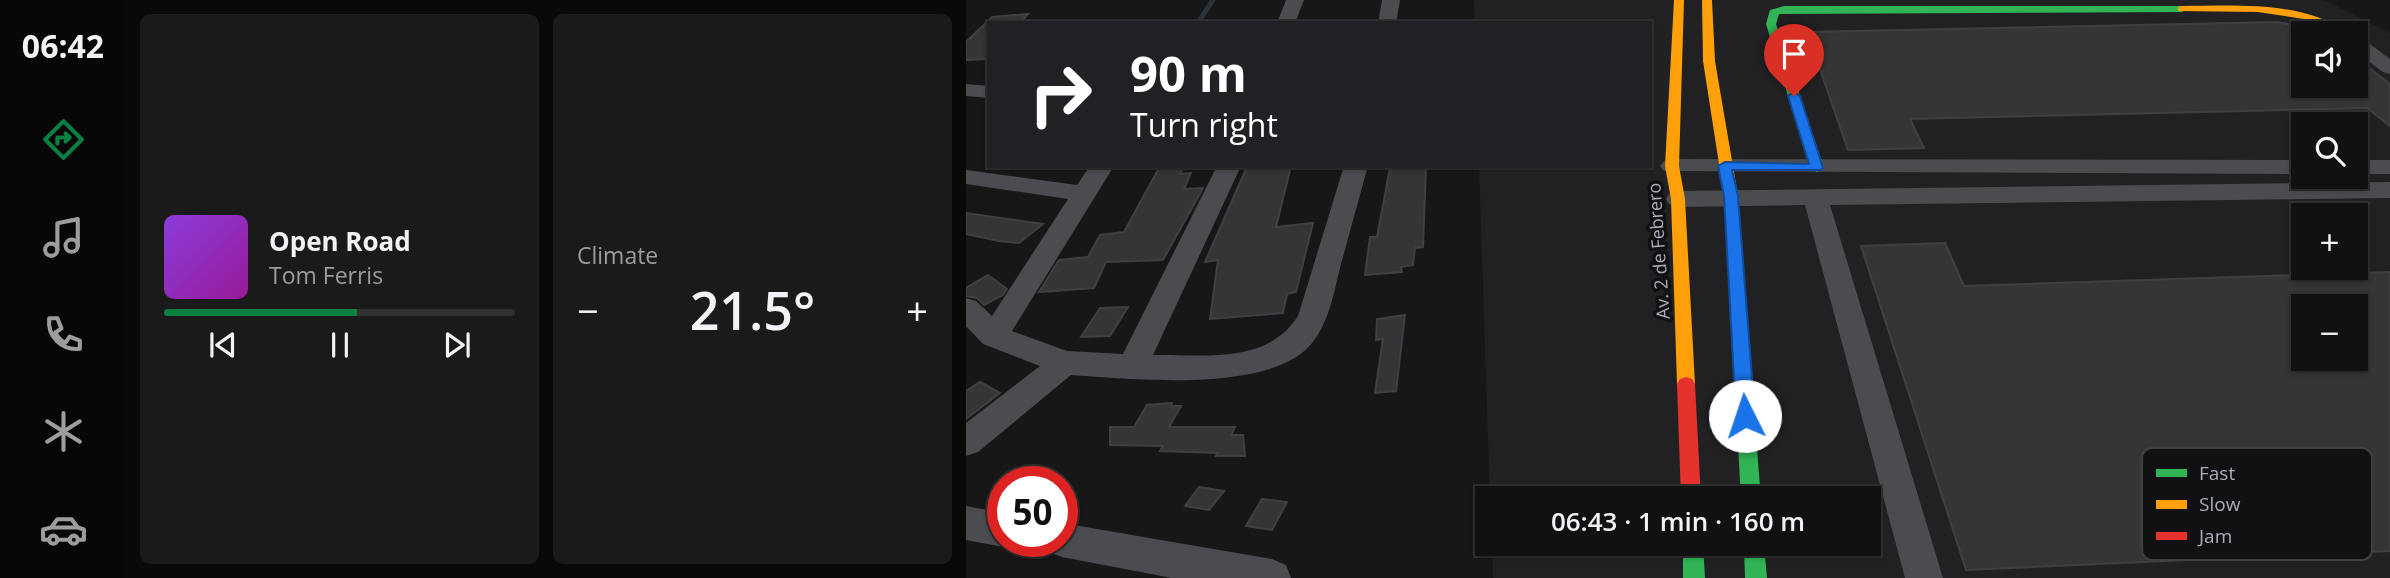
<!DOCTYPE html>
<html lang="en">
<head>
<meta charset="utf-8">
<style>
  body { margin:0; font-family:"Open Sans",sans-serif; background:#1a1a1a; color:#f1f3f6; height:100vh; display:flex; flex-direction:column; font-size:26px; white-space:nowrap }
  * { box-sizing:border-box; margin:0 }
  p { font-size:23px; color:#9c9d9f }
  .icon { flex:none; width:38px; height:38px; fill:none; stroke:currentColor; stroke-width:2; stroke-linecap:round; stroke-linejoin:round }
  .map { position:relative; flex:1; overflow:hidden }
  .panel { display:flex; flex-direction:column; gap:14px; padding:14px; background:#090909; width:840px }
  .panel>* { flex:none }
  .hud { position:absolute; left:21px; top:21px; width:665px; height:147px; border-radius:0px; box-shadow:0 2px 5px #0004,0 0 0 2px #303131; background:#202124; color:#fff; overflow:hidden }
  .controls { position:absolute; left:1325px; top:21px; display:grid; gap:14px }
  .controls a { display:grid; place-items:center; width:77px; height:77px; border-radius:0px; background:#111; box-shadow:0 2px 5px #0004,0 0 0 2px #303131; font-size:35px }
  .speed { position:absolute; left:21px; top:466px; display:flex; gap:14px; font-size:35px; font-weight:700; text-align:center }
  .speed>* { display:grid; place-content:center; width:91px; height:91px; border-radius:50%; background:#111; box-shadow:0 2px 5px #0004,0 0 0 2px #303131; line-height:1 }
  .speed .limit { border:10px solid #d22; background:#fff; color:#111 }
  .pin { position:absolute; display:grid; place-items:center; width:60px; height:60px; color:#fff; margin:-72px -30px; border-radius:50% 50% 50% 0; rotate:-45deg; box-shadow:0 0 7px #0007 }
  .pin .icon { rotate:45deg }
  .me { position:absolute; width:77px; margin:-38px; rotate:356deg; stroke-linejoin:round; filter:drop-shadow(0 0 5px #0008) }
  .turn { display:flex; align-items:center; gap:24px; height:147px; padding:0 28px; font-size:32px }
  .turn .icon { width:91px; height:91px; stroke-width:2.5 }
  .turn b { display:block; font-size:49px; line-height:60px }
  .big { font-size:52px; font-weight:600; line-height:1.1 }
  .panel .card { flex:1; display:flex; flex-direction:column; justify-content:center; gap:10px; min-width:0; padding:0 24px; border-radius:10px; background:#1a1a1a }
  .song { display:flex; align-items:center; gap:21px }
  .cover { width:84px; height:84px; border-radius:10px; background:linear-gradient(135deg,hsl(270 70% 55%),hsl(300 70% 35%)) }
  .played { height:7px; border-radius:4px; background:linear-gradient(90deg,#0b8043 55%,#303131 55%) }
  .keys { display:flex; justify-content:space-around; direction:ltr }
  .heat { display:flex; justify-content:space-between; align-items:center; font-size:38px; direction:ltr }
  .panel .tiles { flex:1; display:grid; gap:14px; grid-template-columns:repeat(2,1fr) }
  .trip { position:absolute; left:509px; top:486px; width:406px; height:70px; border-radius:0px; background:#111; box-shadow:0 2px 5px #0004,0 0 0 2px #303131; font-weight:600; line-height:70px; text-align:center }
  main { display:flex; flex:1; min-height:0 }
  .menu { display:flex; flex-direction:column; width:126px; justify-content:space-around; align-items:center; background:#070707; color:#9c9d9f }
  .menu .icon { width:49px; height:49px }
  .menu .active { color:#0b8043 }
  .menu b { font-size:32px; color:#f1f3f6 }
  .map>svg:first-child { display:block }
  .built { fill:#212124; fill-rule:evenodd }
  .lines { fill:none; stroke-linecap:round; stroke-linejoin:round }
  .stream { stroke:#2a3239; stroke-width:5 }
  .building { fill:#343537; stroke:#3f4043; stroke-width:2; fill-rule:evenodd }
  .street { fill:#4b4c50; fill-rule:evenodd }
  .fast { fill:#30b455; fill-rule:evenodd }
  .slow { fill:#ff9f0a; fill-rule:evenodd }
  .jam { fill:#e5322d; fill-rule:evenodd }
  .route { fill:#1a73e8; stroke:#114b97; stroke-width:2 }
  .labels { text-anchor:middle; stroke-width:7; stroke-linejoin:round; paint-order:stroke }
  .street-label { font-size:18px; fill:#a8adb8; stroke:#111113 }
  .key { fill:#111113; stroke:#3e4045; stroke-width:2 }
  .key-label { font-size:19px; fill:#a8adb8 }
</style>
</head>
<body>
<main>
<nav class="menu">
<b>06:42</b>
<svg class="icon active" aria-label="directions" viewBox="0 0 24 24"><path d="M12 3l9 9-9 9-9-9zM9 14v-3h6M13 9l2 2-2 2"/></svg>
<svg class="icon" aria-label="music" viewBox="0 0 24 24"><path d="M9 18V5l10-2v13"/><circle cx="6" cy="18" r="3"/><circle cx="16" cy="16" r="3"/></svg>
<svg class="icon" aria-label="phone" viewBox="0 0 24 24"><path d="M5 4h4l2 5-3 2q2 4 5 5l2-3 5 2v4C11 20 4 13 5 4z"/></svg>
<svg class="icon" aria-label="climate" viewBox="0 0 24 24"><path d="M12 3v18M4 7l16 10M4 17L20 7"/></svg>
<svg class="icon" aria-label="car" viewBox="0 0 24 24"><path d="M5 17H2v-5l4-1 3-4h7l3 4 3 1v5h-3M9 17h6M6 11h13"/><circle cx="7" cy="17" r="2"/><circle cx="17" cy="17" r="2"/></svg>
</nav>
<section class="panel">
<div class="tiles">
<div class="card">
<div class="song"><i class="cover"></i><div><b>Open Road</b><p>Tom Ferris</p></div></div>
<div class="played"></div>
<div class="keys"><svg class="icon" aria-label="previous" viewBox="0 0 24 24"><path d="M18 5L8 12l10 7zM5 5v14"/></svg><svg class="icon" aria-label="pause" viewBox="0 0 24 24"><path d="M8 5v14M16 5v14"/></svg><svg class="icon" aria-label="next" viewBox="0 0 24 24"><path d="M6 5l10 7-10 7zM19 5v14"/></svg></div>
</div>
<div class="card"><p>Climate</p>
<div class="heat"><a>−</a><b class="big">21.5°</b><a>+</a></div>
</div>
</div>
</section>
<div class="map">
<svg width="1424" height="578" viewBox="0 0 1424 578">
  <rect width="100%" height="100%" fill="#171717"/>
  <!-- built -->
  <path class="built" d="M508 0H1358L1424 33V578H527L526 544H903V499H524L513 166H684V23H509ZM1337 33H1390V86H1337ZM1337 124H1390V177H1337ZM1337 215H1390V268H1337ZM1337 306H1390V359H1337Z"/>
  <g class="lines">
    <!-- stream -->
    <path class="stream" d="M232 23 247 0"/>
  </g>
  <!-- building -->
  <path class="building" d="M62 14 54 23H23V56L20 59 0 60V42L26 17Z
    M1311 22 1337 27V86H1390V58L1424 84V126L1401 108 944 119 958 148 882 150 841 32Z
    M194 166H218L214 174 225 173 218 189 237 188 197 260 140 262 128 288 73 292 93 260 122 257 134 235 158 232Z
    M303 166H325L310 227 347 223 330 292 321 294 317 313 244 319 252 260 239 262 280 169Z
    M460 166 457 247 449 248 447 265 435 267 436 272 399 275 404 237H411L424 168Z
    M0 213 77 224 53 243 33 241 0 234Z
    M979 243 998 286 1424 272V551L1000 570 895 246ZM1337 306H1390V359H1337Z
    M22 275 41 289 37 295 18 305 11 298 0 296V288Z
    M162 307 144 336 115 337 134 308Z
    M439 315 430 391 409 393 417 339 410 340 411 319Z
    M14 382 34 393 0 419V391Z
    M206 403 205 406H215L203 427H269L265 435H277L279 456H250L252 453 194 451 197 446 144 445V427H168L181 405Z
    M233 487 258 491 243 510 219 506Z
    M296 499 321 502 306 530 280 526Z"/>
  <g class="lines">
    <!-- street -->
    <path class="street" d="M320 0H338L329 23H311Z
      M416 0H434L430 23H412Z
      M1390 37 1397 39 1424 59V74L1417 72 1390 52Z
      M0 84 23 86V98L0 96Z
      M706 159 1337 160V174L698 171 694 166 698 161Z
      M1390 160H1424V174H1390Z
      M124 166H148L46 331 101 351 157 354 251 166H275L187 355C237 354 301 365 332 316L378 166H402C393 199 384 231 375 264 368 291 364 321 346 343 306 394 164 379 105 375L12 452 0 456V423L74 366 17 344 0 326V298L10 301 26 316 102 199 0 184V170L111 185Z
      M1424 182V198L864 205 977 578H939L839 205 712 207 703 204 700 199 703 194 712 191Z
      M0 506 37 513V541L50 542 37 547 0 540Z
      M96 523 306 559 320 565 325 578H206L96 557 83 552 78 541H96Z"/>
    <!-- fast -->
    <path class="fast" d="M818 6H1216L1221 9 1216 12 813 14 810 24 858 168 851 172 844 168 800 24 804 10Z
      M774 331 780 333 782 337 795 499H775L766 337 768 333Z
      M717 544H737L739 578H717Z
      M778 544H798L801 578H779Z"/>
    <!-- slow -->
    <path class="slow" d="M708 0H718L713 166 719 199 729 384 726 389 720 391 714 389 711 384 705 199 699 166Z
      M736 0H746L749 61 772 196 782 337 780 341H768L766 337 758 196 737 61Z
      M1216 6C1266 6 1340 0 1380 33H1367L1338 19 1292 12 1212 11V7Z"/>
    <!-- jam -->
    <path class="jam" d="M720 377 726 379 729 384 735 499H715L711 384 714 379Z"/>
  </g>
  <!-- route -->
  <path class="route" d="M828 92 834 96 857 168 855 170H766L772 196 789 416 786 422 779 424 773 422 770 416 758 196 752 166 759 162 843 164 822 96Z"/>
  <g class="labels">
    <!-- street labels -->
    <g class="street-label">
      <text transform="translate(693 251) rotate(-94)" y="6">Av. 2 de Febrero</text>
    </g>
  </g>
  <!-- legend -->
  <rect x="1176" y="448" width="230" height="112" rx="10" class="key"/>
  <rect x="1190" y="469" width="31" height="8" fill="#30b455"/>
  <rect x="1190" y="500" width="31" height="9" fill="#ff9f0a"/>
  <rect x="1190" y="532" width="31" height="8" fill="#e5322d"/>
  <g class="key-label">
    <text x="1233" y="480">Fast</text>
    <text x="1233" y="511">Slow</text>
    <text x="1233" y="543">Jam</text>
  </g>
</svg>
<div class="controls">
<a><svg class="icon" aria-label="sound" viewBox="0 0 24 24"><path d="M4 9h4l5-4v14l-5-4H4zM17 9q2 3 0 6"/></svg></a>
<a><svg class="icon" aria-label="search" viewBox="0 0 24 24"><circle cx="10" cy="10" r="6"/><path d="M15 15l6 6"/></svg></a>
<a>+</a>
<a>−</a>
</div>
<div class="speed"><div class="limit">50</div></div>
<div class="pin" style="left:828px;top:96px;background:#d93025"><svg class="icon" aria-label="arrive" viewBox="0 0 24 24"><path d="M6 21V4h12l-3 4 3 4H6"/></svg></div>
<svg class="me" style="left:779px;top:416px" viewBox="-20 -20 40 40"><circle r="19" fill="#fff"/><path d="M0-13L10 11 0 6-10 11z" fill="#1a73e8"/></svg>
<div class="trip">06:43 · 1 min · 160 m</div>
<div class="hud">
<div class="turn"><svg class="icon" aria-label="right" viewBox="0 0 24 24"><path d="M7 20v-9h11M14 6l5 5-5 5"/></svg><div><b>90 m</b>Turn right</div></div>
</div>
</div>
</main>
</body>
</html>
